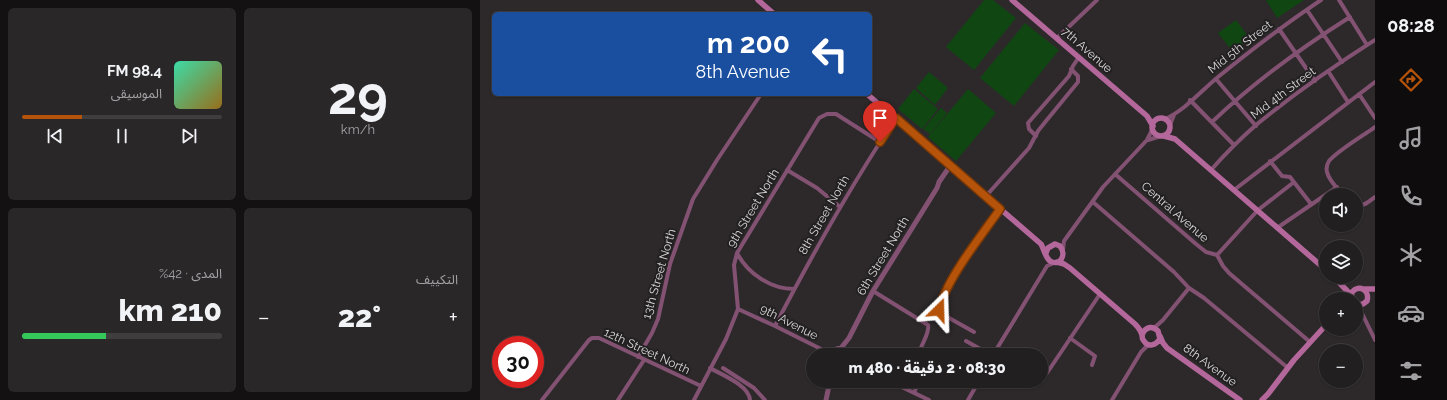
<!DOCTYPE html>
<html lang="ar">
<head>
<meta charset="utf-8">
<style>
  body { margin:0; font-family:Raleway,"Noto Sans Arabic",sans-serif; background:#2a2729; color:#f1f3f6; direction:rtl; height:100vh; display:flex; flex-direction:column; font-size:15px; white-space:nowrap }
  * { box-sizing:border-box; margin:0 }
  p { font-size:13px; color:#a2a2a5 }
  .icon { flex:none; width:22px; height:22px; fill:none; stroke:currentColor; stroke-width:2; stroke-linecap:round; stroke-linejoin:round }
  .map { position:relative; flex:1; overflow:hidden; direction:ltr }
  .drawer { display:flex; flex-direction:column; gap:8px; padding:8px; background:#131112; width:480px }
  .drawer>* { flex:none }
  .guide { position:absolute; left:12px; top:12px; width:380px; height:84px; border-radius:6px; box-shadow:0 1px 3px #0004,0 0 0 1px #3f3d3e; direction:rtl; background:#1a4fa0; color:#fff; overflow:hidden }
  .tools { position:absolute; left:839px; top:188px; display:grid; gap:8px }
  .tools a { display:grid; place-items:center; width:44px; height:44px; border-radius:50%; background:#221f20; box-shadow:0 1px 3px #0004,0 0 0 1px #3f3d3e; font-size:20px }
  .speed { position:absolute; left:12px; top:336px; display:flex; gap:8px; font-size:20px; font-weight:700; text-align:center }
  .speed>* { display:grid; place-content:center; width:52px; height:52px; border-radius:50%; background:#221f20; box-shadow:0 1px 3px #0004,0 0 0 1px #3f3d3e; line-height:1 }
  .speed .limit { border:6px solid #d22; background:#fff; color:#111 }
  .pin { position:absolute; display:grid; place-items:center; width:34px; height:34px; color:#fff; margin:-41px -17px; border-radius:50% 50% 50% 0; rotate:-45deg; box-shadow:0 0 4px #0007 }
  .pin .icon { rotate:45deg }
  .me { position:absolute; width:44px; margin:-22px; rotate:22deg; stroke-linejoin:round; filter:drop-shadow(0 0 3px #0008) }
  .turn { display:flex; align-items:center; gap:14px; height:84px; padding:0 16px; font-size:18px }
  .turn .icon { width:52px; height:52px; stroke-width:2.5 }
  .turn b { display:block; font-size:28px; line-height:34px }
  .big { font-size:30px; font-weight:800; line-height:1.1 }
  .drawer .card { flex:1; display:flex; flex-direction:column; justify-content:center; gap:6px; min-width:0; padding:0 14px; border-radius:6px; background:#2a2729 }
  .drawer .dial { align-items:center; gap:0 }
  .dial b { font-size:52px; line-height:1 }
  .song { display:flex; align-items:center; gap:12px }
  .cover { width:48px; height:48px; border-radius:6px; background:linear-gradient(135deg,hsl(160 70% 55%),hsl(40 70% 35%)) }
  .played { height:4px; border-radius:2px; background:linear-gradient(90deg,#b45309 30%,#3f3d3e 30%) }
  .keys { display:flex; justify-content:space-around; direction:ltr }
  .heat { display:flex; justify-content:space-between; align-items:center; font-size:22px; direction:ltr }
  .charge { height:6px; border-radius:3px; background:linear-gradient(90deg,#34c759 42%,#3f3d3e 0) }
  .drawer .tiles { flex:1; display:grid; gap:8px; grid-template-columns:repeat(2,1fr) }
  .trip { position:absolute; left:326px; top:348px; width:242px; height:40px; border-radius:20px; background:#221f20; box-shadow:0 1px 3px #0004,0 0 0 1px #3f3d3e; font-weight:800; line-height:40px; text-align:center; direction:rtl }
  main { display:flex; flex:1; min-height:0 }
  .dock { display:flex; flex-direction:column; width:72px; justify-content:space-around; align-items:center; background:#0e0c0d; color:#a2a2a5 }
  .dock .icon { width:28px; height:28px }
  .dock .on { color:#b45309 }
  .dock b { font-size:18px; color:#f1f3f6 }
  .map>svg:first-child { display:block }
  .green { fill:#104612 }
  .lines { fill:none; stroke-linecap:round; stroke-linejoin:round }
  .minor { stroke:#835272; stroke-width:4 }
  .tertiary { stroke:#835272; stroke-width:5 }
  .secondary { stroke:#b4679a; stroke-width:5.5 }
  .route-casing { stroke:#753606; stroke-width:10 }
  .route { stroke:#b45309; stroke-width:7 }
  .labels { text-anchor:middle; stroke-width:4; stroke-linejoin:round; paint-order:stroke }
  .street-label { font-size:12px; fill:#d9d7d8; stroke:#232022 }
</style>
</head>
<body>
<main>
<nav class="dock">
<b>08:28</b>
<svg class="icon on" aria-label="directions" viewBox="0 0 24 24"><path d="M12 3l9 9-9 9-9-9zM9 14v-3h6M13 9l2 2-2 2"/></svg>
<svg class="icon" aria-label="music" viewBox="0 0 24 24"><path d="M9 18V5l10-2v13"/><circle cx="6" cy="18" r="3"/><circle cx="16" cy="16" r="3"/></svg>
<svg class="icon" aria-label="phone" viewBox="0 0 24 24"><path d="M5 4h4l2 5-3 2q2 4 5 5l2-3 5 2v4C11 20 4 13 5 4z"/></svg>
<svg class="icon" aria-label="climate" viewBox="0 0 24 24"><path d="M12 3v18M4 7l16 10M4 17L20 7"/></svg>
<svg class="icon" aria-label="car" viewBox="0 0 24 24"><path d="M5 17H2v-5l4-1 3-4h7l3 4 3 1v5h-3M9 17h6M6 11h13"/><circle cx="7" cy="17" r="2"/><circle cx="17" cy="17" r="2"/></svg>
<svg class="icon" aria-label="filters" viewBox="0 0 24 24"><path d="M4 7h16M4 17h16"/><circle cx="9" cy="7" r="2"/><circle cx="15" cy="17" r="2"/></svg>
</nav>
<div class="map">
<svg width="895" height="400" viewBox="0 0 895 400">
  <rect width="100%" height="100%" fill="#2d292b"/>
  <!-- green -->
  <path class="green" d="M504 0H513L536 18 494 70 466 47Z
    M786 0H824L797 18Z
    M756 20 770 39 753 52 738 33Z
    M545 23 579 50 534 106 500 78Z
    M449 72 468 88 455 105 436 88Z
    M434 89 458 109 442 129 418 109Z
    M488 89 516 113 476 161 448 137Z
    M461 108 467 113 450 134 443 129Z"/>
  <g class="lines">
    <!-- minor -->
    <path class="minor" d="M859 0 887 45
      M827 10 862 62
      M799 29 835 81
      M577 38 617 0
      M848 71 868 102
      M736 79 776 126
      M879 94 895 118
      M710 100 754 145
      M685 119C704 111 721 91 738 77 771 50 805 24 841 0
      M732 122C774 82 821 48 870 17
      M690 125 694 115
      M556 136 549 129 548 123 589 76 593 66 599 57
      M668 140 681 136
      M790 161 802 176 810 177 831 204
      M307 170 337 188 360 207
      M731 170C745 154 760 139 776 125 814 94 854 66 895 40
      M635 174 716 244 726 252 737 255 743 266 749 273 830 342
      M754 190 895 82
      M863 195C858 189 849 181 847 172 846 168 847 164 849 161 857 151 884 135 895 127
      M506 196 549 148 558 131 566 121 598 82V76L591 69
      M613 202 694 272 709 288 724 298 808 368
      M876 206C883 207 890 201 895 197
      M797 228 857 187
      M583 250 584 241 623 187 667 140 673 128
      M257 253C268 274 291 289 314 289
      M737 255 778 210 814 182
      M393 291 448 325C450 334 440 345 439 355
      M878 305 895 340
      M258 309 295 326 351 354
      M295 326C332 255 371 185 416 118
      M674 328 683 320 709 288
      M494 332 462 314 459 310C466 279 502 235 521 209
      M590 338 615 356 612 365
      M486 341 511 355
      M513 355 567 266 576 262
      M158 357 172 333 178 319 190 264 213 199 237 160 281 94
      M230 368C242 375 269 385 270 400
      M243 368 274 388 285 400
      M567 373 620 294
      M409 381 449 400
      M434 393 439 381
      M62 400 109 340 112 338H119L221 386
      M138 400 164 360
      M214 400 246 339 258 309 254 265 257 253 339 118 347 114H356L400 142
      M488 400 499 381
      M632 400 661 352 668 345"/>
    <!-- tertiary -->
    <path class="tertiary" d="M361 348 369 338 393 291 457 188 459 182 470 166
      M351 355C355 346 365 346 369 355
      M346 400 350 381"/>
    <!-- secondary -->
    <path class="secondary" d="M278 0 294 14
      M532 0 667 116 673 126
      M387 94 561 244C564 249 565 257 570 261 580 267 587 255 580 246L575 244 568 248 566 253
      M672 127a9 9 0 1 1 18 0a9 9 0 1 1-18 0Z
      M684 136 695 139 846 270
      M577 262 584 264 590 268 655 324C658 327 661 331 662 335 663 340 661 337 664 341 668 348 676 345 680 339L678 331C672 325 665 327 662 335
      M854 277 871 295
      M883 289H895
      M871 299 872 292C879 284 890 290 887 301L883 304 876 305
      M680 336 683 343 687 348 760 400
      M782 400 788 394 814 360 846 325"/>
  </g>
  <g class="lines">
    <!-- route casing -->
    <g class="route-casing">
      <path id="route" d="M400 142 416 118 520 209C502 235 466 279 459 310"/>
    </g>
    <!-- route -->
    <use href="#route" class="route"/>
  </g>
  <g class="labels">
    <!-- street labels -->
    <g class="street-label">
      <text transform="translate(760 47) rotate(-38)" y="4">Mid 5th Street</text>
      <text transform="translate(607 50) rotate(41)" y="4">7th Avenue</text>
      <text transform="translate(803 93) rotate(-37)" y="4">Mid 4th Street</text>
      <text transform="translate(273 208) rotate(-59)" y="4">9th Street North</text>
      <text transform="translate(695 212) rotate(41)" y="4">Central Avenue</text>
      <text transform="translate(344 215) rotate(-60)" y="4">8th Street North</text>
      <text transform="translate(403 256) rotate(-59)" y="4">6th Street North</text>
      <text transform="translate(179 274) rotate(-74)" y="4">13th Street North</text>
      <text transform="translate(309 322) rotate(27)" y="4">9th Avenue</text>
      <text transform="translate(167 351) rotate(25)" y="4">12th Street North</text>
      <text transform="translate(730 365) rotate(36)" y="4">8th Avenue</text>
    </g>
  </g>
</svg>
<div class="tools">
<a><svg class="icon" aria-label="sound" viewBox="0 0 24 24"><path d="M4 9h4l5-4v14l-5-4H4zM17 9q2 3 0 6"/></svg></a>
<a><svg class="icon" aria-label="layers" viewBox="0 0 24 24"><path d="M12 4l9 5-9 5-9-5zM3 14l9 5 9-5"/></svg></a>
<a>+</a>
<a>−</a>
</div>
<div class="speed"><div class="limit">30</div></div>
<div class="pin" style="left:400px;top:142px;background:#d93025"><svg class="icon" aria-label="arrive" viewBox="0 0 24 24"><path d="M6 21V4h12l-3 4 3 4H6"/></svg></div>
<svg class="me" style="left:459px;top:310px" viewBox="-20 -20 40 40"><path d="M0-17L14 15 0 8-14 15z" fill="#b45309" stroke="#fff" stroke-width="4"/></svg>
<div class="trip">08:30 · 2 دقيقة · 480 m</div>
<div class="guide">
<div class="turn"><svg class="icon" aria-label="left" viewBox="0 0 24 24"><path d="M17 20v-9H6M10 6l-5 5 5 5"/></svg><div><b>200 m</b>8th Avenue</div></div>
</div>
</div>
<section class="drawer">
<div class="tiles">
<div class="card dial"><b>29</b><p>km/h</p></div>
<div class="card">
<div class="song"><i class="cover"></i><div><b>98.4 FM</b><p>الموسيقى</p></div></div>
<div class="played"></div>
<div class="keys"><svg class="icon" aria-label="previous" viewBox="0 0 24 24"><path d="M18 5L8 12l10 7zM5 5v14"/></svg><svg class="icon" aria-label="pause" viewBox="0 0 24 24"><path d="M8 5v14M16 5v14"/></svg><svg class="icon" aria-label="next" viewBox="0 0 24 24"><path d="M6 5l10 7-10 7zM19 5v14"/></svg></div>
</div>
<div class="card"><p>التكييف</p>
<div class="heat"><a>−</a><b class="big">22°</b><a>+</a></div>
</div>
<div class="card"><p>المدى · 42%</p><b class="big">210 km</b><div class="charge"></div></div>
</div>
</section>
</main>
</body>
</html>
